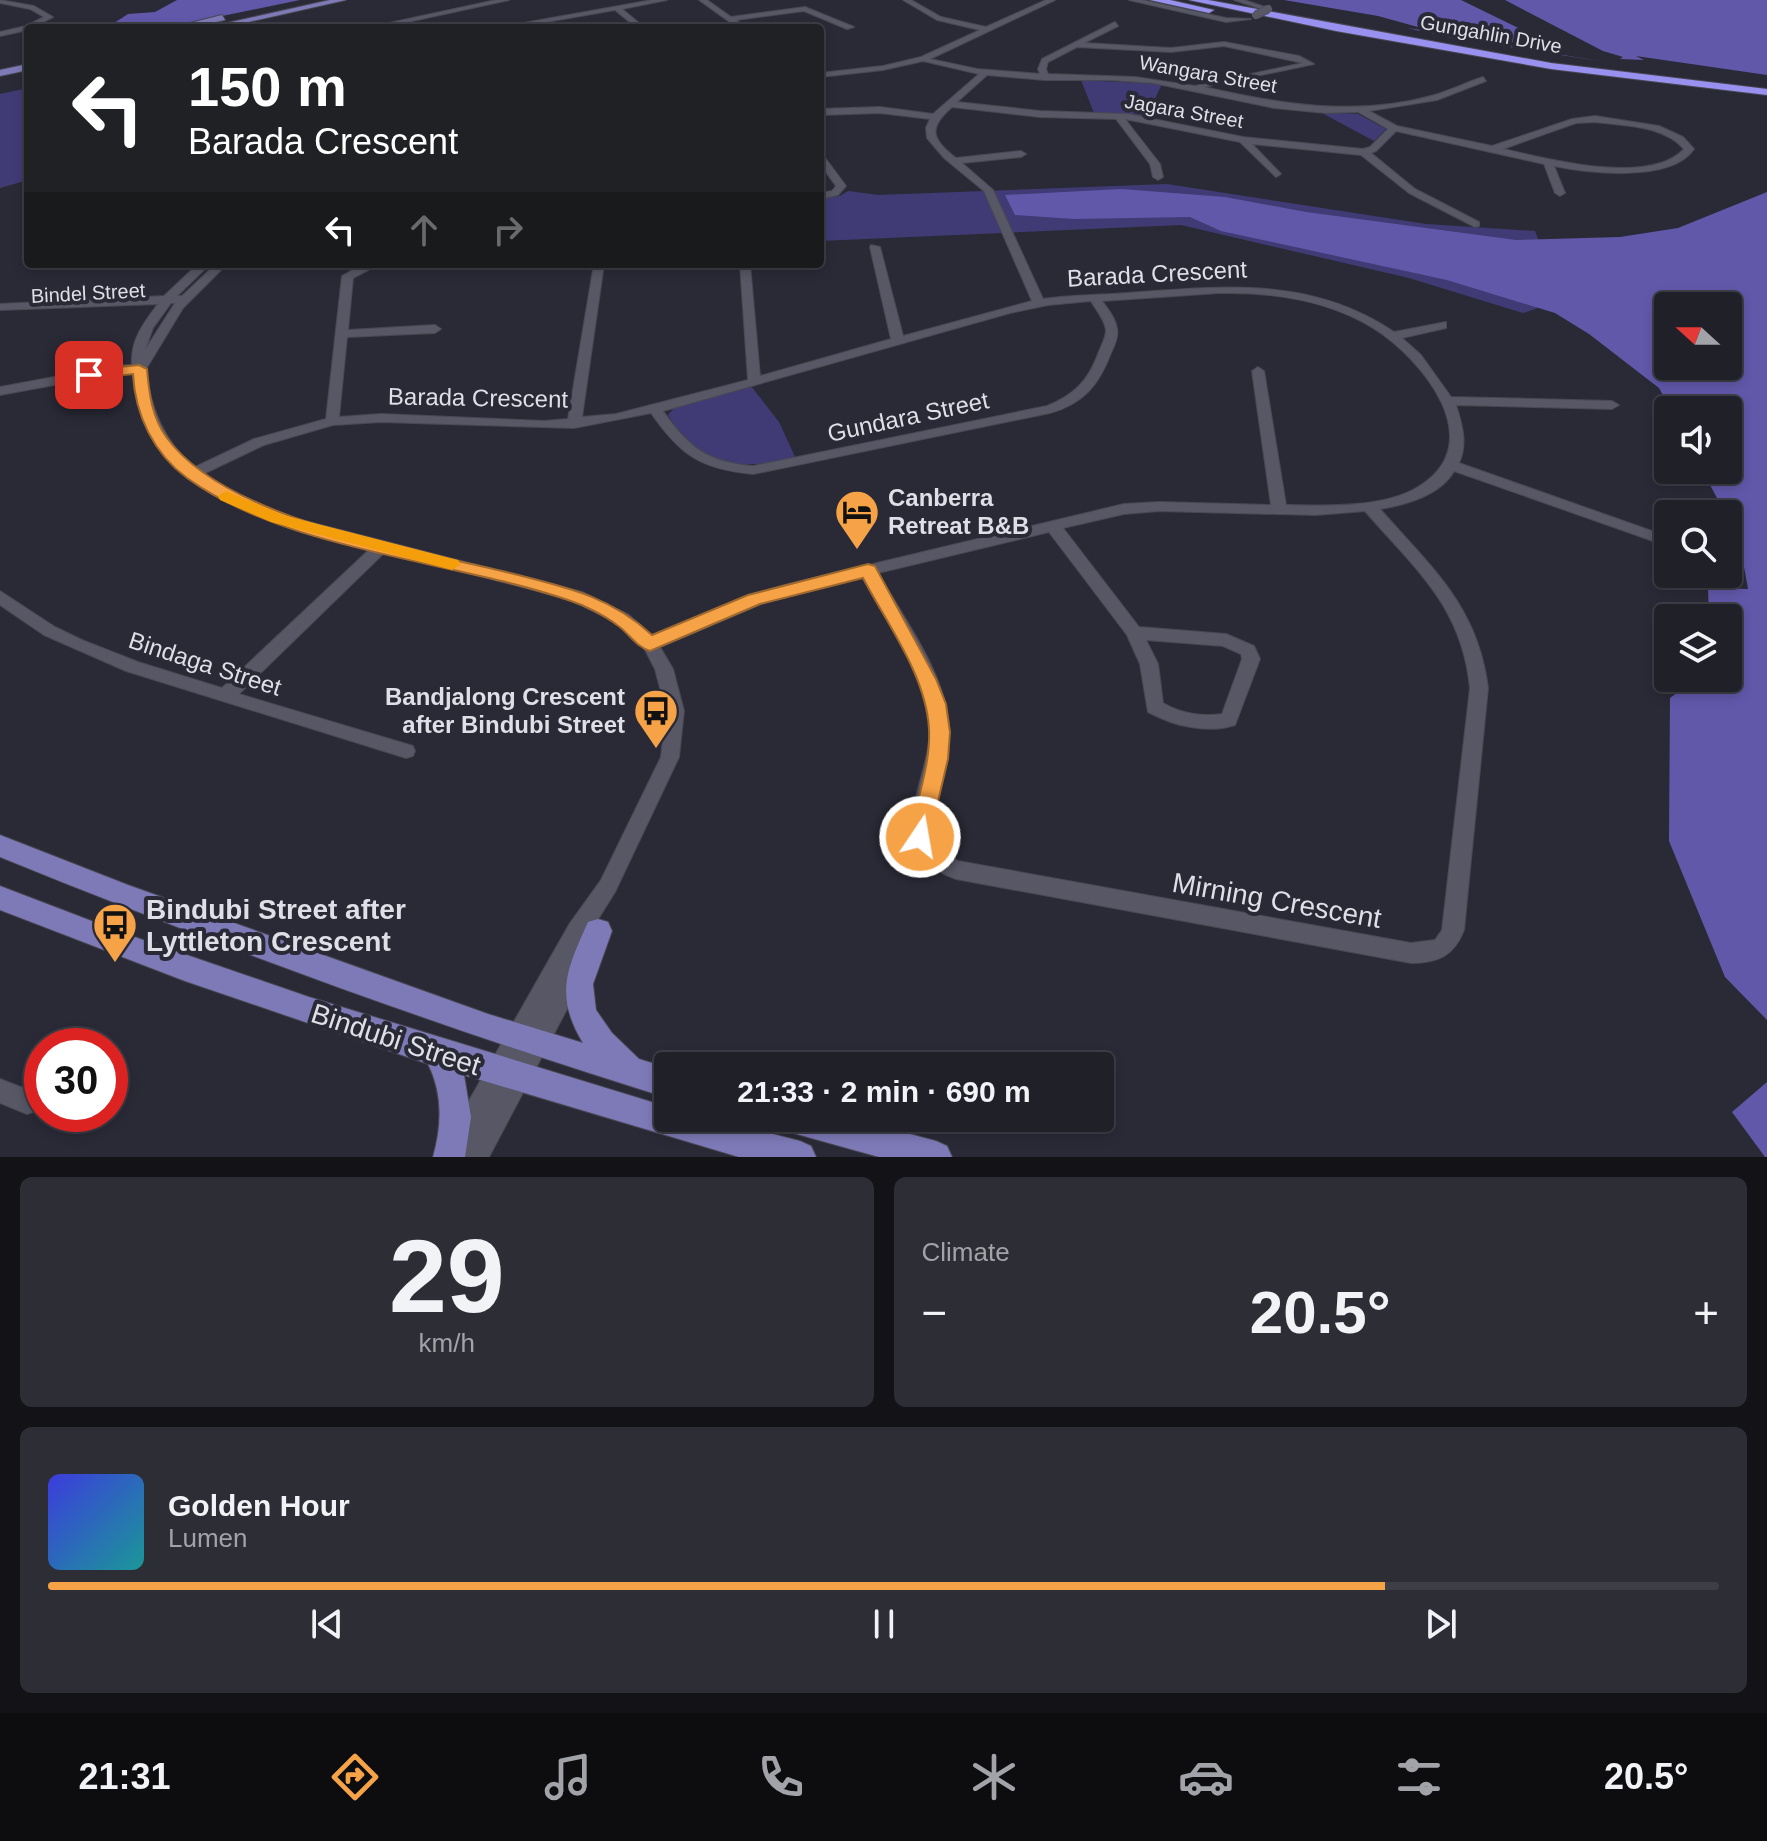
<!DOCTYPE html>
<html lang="en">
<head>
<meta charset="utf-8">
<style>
  body { margin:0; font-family:Arial,sans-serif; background:#2d2d35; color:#f1f3f6; height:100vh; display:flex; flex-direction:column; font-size:30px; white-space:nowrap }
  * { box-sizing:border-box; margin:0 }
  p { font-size:26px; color:#a2a3a8 }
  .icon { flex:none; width:44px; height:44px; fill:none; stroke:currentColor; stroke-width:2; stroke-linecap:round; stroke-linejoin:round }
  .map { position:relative; height:1157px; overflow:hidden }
  .details { display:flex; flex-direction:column; gap:20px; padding:20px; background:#121217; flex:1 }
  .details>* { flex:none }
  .guide { position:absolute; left:24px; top:24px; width:800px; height:244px; border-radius:8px; box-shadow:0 4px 12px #0003,0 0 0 2px #3d3e46; background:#202124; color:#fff; overflow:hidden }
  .needle { width:52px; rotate:291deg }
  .tools { position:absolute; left:1654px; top:292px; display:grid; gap:16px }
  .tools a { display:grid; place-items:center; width:88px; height:88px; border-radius:8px; background:#202029; box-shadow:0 4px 12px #0003,0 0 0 2px #3d3e46; font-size:40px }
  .speed { position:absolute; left:24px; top:1028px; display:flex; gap:16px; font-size:40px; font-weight:700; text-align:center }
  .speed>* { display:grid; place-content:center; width:104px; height:104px; border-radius:50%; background:#202029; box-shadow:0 4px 12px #0003,0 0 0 2px #3d3e46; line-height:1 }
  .speed .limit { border:12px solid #d22; background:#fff; color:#111 }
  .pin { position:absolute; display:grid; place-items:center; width:68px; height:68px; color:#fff; margin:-34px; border-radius:16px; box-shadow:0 4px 12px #0006 }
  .me { position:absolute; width:88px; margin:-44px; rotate:12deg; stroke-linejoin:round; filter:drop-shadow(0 0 6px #0008) }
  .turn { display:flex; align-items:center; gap:28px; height:168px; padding:0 32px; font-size:36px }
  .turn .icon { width:104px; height:104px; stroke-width:2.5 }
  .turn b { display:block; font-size:56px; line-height:68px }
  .lanes { display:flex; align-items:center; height:76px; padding:0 32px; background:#0003; justify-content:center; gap:40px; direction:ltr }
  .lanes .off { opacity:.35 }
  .big { font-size:60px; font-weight:700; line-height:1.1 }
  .details .widget { flex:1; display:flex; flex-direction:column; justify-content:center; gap:12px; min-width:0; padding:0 28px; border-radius:12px; background:#2d2d35 }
  .details .dial { align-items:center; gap:0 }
  .dial b { font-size:104px; line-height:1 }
  .song { display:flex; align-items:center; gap:24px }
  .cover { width:96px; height:96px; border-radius:12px; background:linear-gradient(135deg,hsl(240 70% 55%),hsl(180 70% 35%)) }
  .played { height:8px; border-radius:4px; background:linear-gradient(90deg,#f6a247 80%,#3d3e46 80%) }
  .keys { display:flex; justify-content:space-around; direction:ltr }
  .heat { display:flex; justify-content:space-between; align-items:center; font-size:44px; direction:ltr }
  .details .tiles { flex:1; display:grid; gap:20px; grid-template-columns:1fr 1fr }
  .widget:last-child { grid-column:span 2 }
  .trip { position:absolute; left:654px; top:1052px; width:460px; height:80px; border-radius:8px; background:#202029; box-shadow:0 4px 12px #0003,0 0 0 2px #3d3e46; font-weight:700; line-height:80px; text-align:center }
  .tabs { display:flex; height:128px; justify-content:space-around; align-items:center; background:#0d0d10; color:#a2a3a8 }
  .tabs .icon { width:56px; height:56px }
  .tabs .active { color:#f6a247 }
  .tabs b { font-size:36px; color:#f1f3f6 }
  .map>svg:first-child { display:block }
  .green { fill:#413b75 }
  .forest { fill:#6158aa; fill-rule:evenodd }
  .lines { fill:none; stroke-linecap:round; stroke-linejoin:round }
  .minor-casing { stroke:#484752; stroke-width:2 }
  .major-casing { stroke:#484752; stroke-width:2 }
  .highway-casing { stroke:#484752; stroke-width:2 }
  .minor { fill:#575765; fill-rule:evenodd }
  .major { fill:#7e7ab8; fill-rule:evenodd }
  .highway { fill:#9891f0; fill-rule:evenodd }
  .minor-bridge-casing { stroke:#484752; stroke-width:9; stroke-linecap:butt }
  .minor-bridge { stroke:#575765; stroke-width:8 }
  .route { fill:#f6a247; stroke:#a0692e; stroke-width:2 }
  .slow { fill:#f59e0b }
  .labels { text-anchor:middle; stroke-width:8; stroke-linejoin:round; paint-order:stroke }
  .far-street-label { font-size:20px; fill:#dfdfe7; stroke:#2a2a37 }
  .street-label { font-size:24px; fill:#dfdfe7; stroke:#2a2a37 }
  .poi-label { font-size:24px; font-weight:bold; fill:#dfdfe7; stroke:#2a2a37; text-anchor:start }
  .near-street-label { font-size:28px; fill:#dfdfe7; stroke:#2a2a37 }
  .near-poi-label { font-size:28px; font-weight:bold; fill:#dfdfe7; stroke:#2a2a37; text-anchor:start }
</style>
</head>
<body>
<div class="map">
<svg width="1767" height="1157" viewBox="0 0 1767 1157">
  <rect width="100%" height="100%" fill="#2a2a37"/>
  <!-- green -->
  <path class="green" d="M1081 80 1162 84 1146 117 1094 113Z
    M28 88V180L0 188V94Z
    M1320 112 1358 114 1386 129 1374 141Z
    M1167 184 1426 224 1535 231 1561 300 1523 313 1409 278 1181 225 820 241V198L840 196 848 191 878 195Z
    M751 386 779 422 796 459C739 469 700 469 668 415L675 407Z"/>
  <!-- forest -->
  <path class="forest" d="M177 0H300L164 28H91L114 23 128 14 155 12Z
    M1284 0H1461L1559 48 1481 38 1502 43 1485 42 1606 62 1452 38 1407 28 1436 32 1378 16Z
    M1505 0H1767V75L1636 56 1644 60 1620 59 1623 57 1603 51Z
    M1121 189 1225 197 1306 212 1516 240 1620 237 1678 228 1767 192V1020L1725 977 1669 841 1670 698 1697 678H1728V618H1709L1708 588 1748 589 1739 539 1702 470H1728V410H1671L1659 388 1589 334 1555 313 1447 280 1221 231 1190 217 1074 219 1015 215 1005 195ZM1728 306V366H1668V306Z
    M1767 1082V1157H1765L1732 1112Z"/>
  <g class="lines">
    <!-- minor casing -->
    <g class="minor-casing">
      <path id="minor" d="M0 0 34 6 53 17 28 30 0 36V32L26 26 44 17 30 9 0 3Z
        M496 0H509L380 28H366Z
        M652 0H667L622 9 645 28H637L615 10 512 28H495Z
        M699 0H707L731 17 805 7 854 27 847 29 804 11 736 20 747 28H738Z
        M903 0H911L941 17 986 27 1046 0H1055L930 59 977 69 1040 74 1038 69 1042 59 1115 22 1118 26 1084 43 1171 48 1224 42 1299 56 1314 64 1204 87C1279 104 1355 117 1431 96 1449 91 1465 83 1483 77L1486 81 1437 100 1369 111 1397 126 1492 146 1572 119 1595 116 1659 126 1683 137 1694 149C1671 183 1588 173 1554 166L1565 193 1560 196 1555 193 1544 164 1396 131 1376 151 1371 153 1415 189 1479 222V226L1475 227 1409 193 1361 155 1252 144 1279 172 1281 174 1276 177 1240 142 1125 119 1160 164 1163 177 1158 180 1153 177 1150 164 1116 119 1040 117 952 107C928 128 931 139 956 158L1021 151 1026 154 1021 157 962 163 993 190 1043 299C1071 295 1100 295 1128 293 1221 286 1312 276 1394 332L1446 322V328L1402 338 1421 355 1451 397 1612 401 1619 405 1612 409 1456 405C1462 424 1468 444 1459 463L1666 536 1668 540 1661 544 1656 542 1454 471C1441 495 1405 505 1380 509 1431 567 1478 606 1488 688L1464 930C1454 956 1438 963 1411 963L956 879C866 847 943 774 928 708 917 661 887 619 864 576L761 604 660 647 673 669 684 711 679 757 615 892 570 964 575 963 583 966 586 973 489 1157H437L570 923 601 880 661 757 666 711 655 669 644 648 617 623 571 600 386 551 239 694 413 746 415 751 413 756 406 758 126 671 44 635 0 605V591L55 627 82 640 138 662 222 688 371 548C272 521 143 499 133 373H119L0 395V387L119 365H132C130 341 144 322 158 304L0 310V304L164 296 198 264H210L177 296H182L216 264H227L183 308 146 369C150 409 164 439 193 468L254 439 326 419 342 276 363 264H398L393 267 370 269 353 278 348 330 435 325 441 329 435 333 347 337 339 417 381 414 544 421 568 419 594 264H604L582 417 616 414 748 380 740 264H750L760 376 891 339 870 247 871 245 880 247 903 336 1032 301 984 191 944 158 927 138 926 128 930 119 880 113 820 115V109L880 107 933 114 979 74 923 61 883 70 820 77V73L883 66 921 57 980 30 937 20ZM1224 46 1303 63 1195 86 1135 77 1048 74 1046 69 1048 62 1077 47 1171 52ZM987 75 1045 80H1108L1153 83 1274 108 1326 113 1358 112 1388 129 1370 147 1363 149 1243 137 1128 114 1040 111 957 102ZM1595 122C1625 126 1663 125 1684 149 1649 187 1546 158 1503 149L1576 123ZM1219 293C1271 292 1328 300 1373 328 1423 359 1491 443 1418 487 1384 508 1325 506 1286 505L1264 371 1258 367 1252 371 1271 505 1159 502 1124 504 785 585 749 596 652 636 629 615 582 592 282 515 236 496 201 475 264 445 333 425 381 422 574 428 651 413C681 456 701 469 753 474L1050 413C1083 404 1099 385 1111 353 1114 346 1119 337 1117 329 1116 319 1108 309 1102 301ZM1091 301C1096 310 1105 320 1106 330 1106 338 1101 346 1098 354 1088 381 1074 395 1047 406L753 466C707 462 689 448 663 411L1010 313 1048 305ZM171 303H175L145 350 153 328ZM1159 511 1316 515 1365 511C1416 570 1462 606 1470 688L1442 930 1435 940 1411 943 958 861 942 853 933 844C921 813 951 764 949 729 946 673 905 621 878 573L1049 532 1127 635 1140 664 1148 712C1174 726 1206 734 1235 725L1260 659 1254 646 1226 634 1139 627 1063 528 1124 514ZM1146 640 1223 646 1241 654 1242 659 1222 714C1202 717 1180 713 1163 703L1158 664Z
        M1129 0H1142L1226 18 1251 19 1226 22Z
        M1234 0H1244L1271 9 1268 11Z
        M820 154 823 155 846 186 838 195 820 199V193L832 191 836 186 820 164Z
        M0 1079 36 1093 39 1102 36 1111 27 1114 0 1103Z"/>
    </g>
    <!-- major casing -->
    <g class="major-casing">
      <path id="major" d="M330 0H346L222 28H204Z
        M222 15 225 20 188 28H170Z
        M28 64V70L0 76V70Z
        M0 835 128 885 488 1014 583 1043C554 995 567 969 588 922L598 919 608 922 612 931 593 984 596 1010 612 1033 639 1059 668 1068V1098C442 1028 219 946 0 857Z
        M0 886 123 933 309 997 668 1107V1118H710L800 1141 811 1146 816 1157H739L464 1075 471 1117 465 1157H433C442 1125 443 1094 428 1064L185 981 0 910Z
        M778 1118H850L936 1141 947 1146 952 1157H879L793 1133 782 1129Z"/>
    </g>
    <!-- highway casing -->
    <g class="highway-casing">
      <path id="highway" d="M1150 0H1170L1214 10 1209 13Z
        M1189 0H1208L1551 63 1767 89V95L1551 69 1336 31Z"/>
    </g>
    <!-- minor -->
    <use href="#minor" class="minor"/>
    <!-- major -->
    <use href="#major" class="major"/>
    <!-- highway -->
    <use href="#highway" class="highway"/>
    <!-- minor-bridge casing -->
    <g class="minor-bridge-casing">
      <path id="minor-bridge" d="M1256 15 1268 9"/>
    </g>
    <!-- minor-bridge -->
    <use href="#minor-bridge" class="minor-bridge"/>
  </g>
  <!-- route -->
  <path class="route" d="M139 365 147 369C149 393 152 418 167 438 228 521 413 549 510 573 565 587 610 596 652 635L748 595 868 564 875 566 936 679 946 704 950 732 948 759 928 844 920 847 912 844 909 837C916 803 931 764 929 729 926 675 887 624 863 578L760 604 650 651C636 647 629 633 617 625 604 615 584 605 568 600 451 560 288 551 187 478 154 454 135 415 133 374L89 379 82 375 89 370Z"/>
  <!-- slow -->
  <path class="slow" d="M226 491 283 515 458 560 461 564 452 570 271 522 220 500 218 496Z"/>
  <!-- icons -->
  <defs>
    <g id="hotel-pin" transform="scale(2.3)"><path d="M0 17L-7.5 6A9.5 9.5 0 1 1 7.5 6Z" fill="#f6a247" stroke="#2a2a37"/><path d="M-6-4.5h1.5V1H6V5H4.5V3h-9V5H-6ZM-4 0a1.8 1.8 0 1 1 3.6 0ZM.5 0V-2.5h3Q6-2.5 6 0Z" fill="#111"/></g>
    <g id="bus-pin" transform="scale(2.3)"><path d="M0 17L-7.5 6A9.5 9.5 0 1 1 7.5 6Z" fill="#f6a247" stroke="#2a2a37"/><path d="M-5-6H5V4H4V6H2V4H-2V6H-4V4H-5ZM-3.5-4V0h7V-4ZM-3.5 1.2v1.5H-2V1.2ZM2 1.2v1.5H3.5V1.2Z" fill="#111"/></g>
  </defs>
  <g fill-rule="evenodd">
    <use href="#hotel-pin" x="857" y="512"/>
    <use href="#bus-pin" x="656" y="711"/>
    <use href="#bus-pin" x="115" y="925"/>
  </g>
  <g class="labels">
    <!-- far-street labels -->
    <g class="far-street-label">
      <text transform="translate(1491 34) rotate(10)" y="7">Gungahlin Drive</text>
      <text transform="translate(1208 74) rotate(10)" y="7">Wangara Street</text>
      <text transform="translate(1184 111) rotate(10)" y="7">Jagara Street</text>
      <text transform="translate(88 293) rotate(-3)" y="7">Bindel Street</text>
    </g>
    <!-- street labels -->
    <g class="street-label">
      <text transform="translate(1157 274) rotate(-3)" y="8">Barada Crescent</text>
      <text transform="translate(478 398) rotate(1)" y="8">Barada Crescent</text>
      <text transform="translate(908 417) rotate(-12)" y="8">Gundara Street</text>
      <text transform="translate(205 664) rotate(18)" y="8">Bindaga Street</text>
    </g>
    <!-- poi labels -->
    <g class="poi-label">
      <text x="888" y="506">Canberra<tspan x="888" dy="28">Retreat B&amp;B</tspan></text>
      <text x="625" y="705" text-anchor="end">Bandjalong Crescent<tspan x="625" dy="28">after Bindubi Street</tspan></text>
    </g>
    <!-- near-street labels -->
    <g class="near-street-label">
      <text transform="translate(1277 900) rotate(10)" y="10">Mirning Crescent</text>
      <text transform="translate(396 1039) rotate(18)" y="10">Bindubi Street</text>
    </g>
    <!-- near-poi labels -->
    <g class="near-poi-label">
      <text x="146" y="919">Bindubi Street after<tspan x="146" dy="32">Lyttleton Crescent</tspan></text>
    </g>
  </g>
</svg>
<div class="tools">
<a><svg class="needle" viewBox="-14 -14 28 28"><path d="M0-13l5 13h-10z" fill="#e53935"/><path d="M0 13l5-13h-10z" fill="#a2a3a8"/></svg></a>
<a><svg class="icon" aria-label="sound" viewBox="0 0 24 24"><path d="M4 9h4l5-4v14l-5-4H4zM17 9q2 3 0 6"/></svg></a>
<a><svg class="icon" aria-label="search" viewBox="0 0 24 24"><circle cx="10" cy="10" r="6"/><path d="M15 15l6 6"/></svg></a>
<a><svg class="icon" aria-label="layers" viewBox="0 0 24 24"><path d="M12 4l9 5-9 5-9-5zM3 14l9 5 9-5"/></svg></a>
</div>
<div class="speed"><div class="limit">30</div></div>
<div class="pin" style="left:89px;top:375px;background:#d93025"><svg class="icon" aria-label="arrive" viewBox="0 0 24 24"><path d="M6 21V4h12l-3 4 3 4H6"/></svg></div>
<svg class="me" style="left:920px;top:837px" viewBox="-20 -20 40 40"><circle r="17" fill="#f6a247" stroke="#fff" stroke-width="3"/><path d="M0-11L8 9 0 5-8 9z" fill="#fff"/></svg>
<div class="trip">21:33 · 2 min · 690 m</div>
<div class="guide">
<div class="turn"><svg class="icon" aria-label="left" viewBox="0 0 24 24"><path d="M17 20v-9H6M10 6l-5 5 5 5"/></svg><div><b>150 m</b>Barada Crescent</div></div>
<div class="lanes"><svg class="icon" aria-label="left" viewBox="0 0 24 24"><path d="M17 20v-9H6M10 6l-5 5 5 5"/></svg><svg class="icon off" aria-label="ahead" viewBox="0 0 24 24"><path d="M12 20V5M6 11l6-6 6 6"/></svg><svg class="icon off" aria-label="right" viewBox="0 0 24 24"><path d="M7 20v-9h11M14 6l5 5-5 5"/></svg></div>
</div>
</div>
<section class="details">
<div class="tiles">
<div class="widget dial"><b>29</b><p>km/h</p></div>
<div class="widget"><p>Climate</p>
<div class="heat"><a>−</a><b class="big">20.5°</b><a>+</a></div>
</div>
<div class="widget">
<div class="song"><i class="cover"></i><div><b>Golden Hour</b><p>Lumen</p></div></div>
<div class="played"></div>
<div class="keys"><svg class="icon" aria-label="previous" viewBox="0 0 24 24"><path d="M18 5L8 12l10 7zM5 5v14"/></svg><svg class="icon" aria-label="pause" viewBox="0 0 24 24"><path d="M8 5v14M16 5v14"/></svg><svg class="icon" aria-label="next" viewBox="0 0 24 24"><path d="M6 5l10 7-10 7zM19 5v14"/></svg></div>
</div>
</div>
</section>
<nav class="tabs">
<b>21:31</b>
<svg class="icon active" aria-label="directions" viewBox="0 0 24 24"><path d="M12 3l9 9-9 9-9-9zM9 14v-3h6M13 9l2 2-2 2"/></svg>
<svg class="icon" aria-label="music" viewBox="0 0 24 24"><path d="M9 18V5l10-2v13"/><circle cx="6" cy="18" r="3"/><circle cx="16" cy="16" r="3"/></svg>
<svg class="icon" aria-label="phone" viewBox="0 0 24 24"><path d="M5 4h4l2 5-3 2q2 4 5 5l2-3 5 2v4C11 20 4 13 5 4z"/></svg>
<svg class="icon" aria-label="climate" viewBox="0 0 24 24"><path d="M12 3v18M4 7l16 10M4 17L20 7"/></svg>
<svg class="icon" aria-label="car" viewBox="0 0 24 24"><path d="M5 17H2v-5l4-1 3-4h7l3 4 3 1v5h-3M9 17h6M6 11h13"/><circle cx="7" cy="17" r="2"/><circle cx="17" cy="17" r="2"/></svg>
<svg class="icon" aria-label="filters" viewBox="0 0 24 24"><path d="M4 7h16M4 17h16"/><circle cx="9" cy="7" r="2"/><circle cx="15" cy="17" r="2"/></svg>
<b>20.5°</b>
</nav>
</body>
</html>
